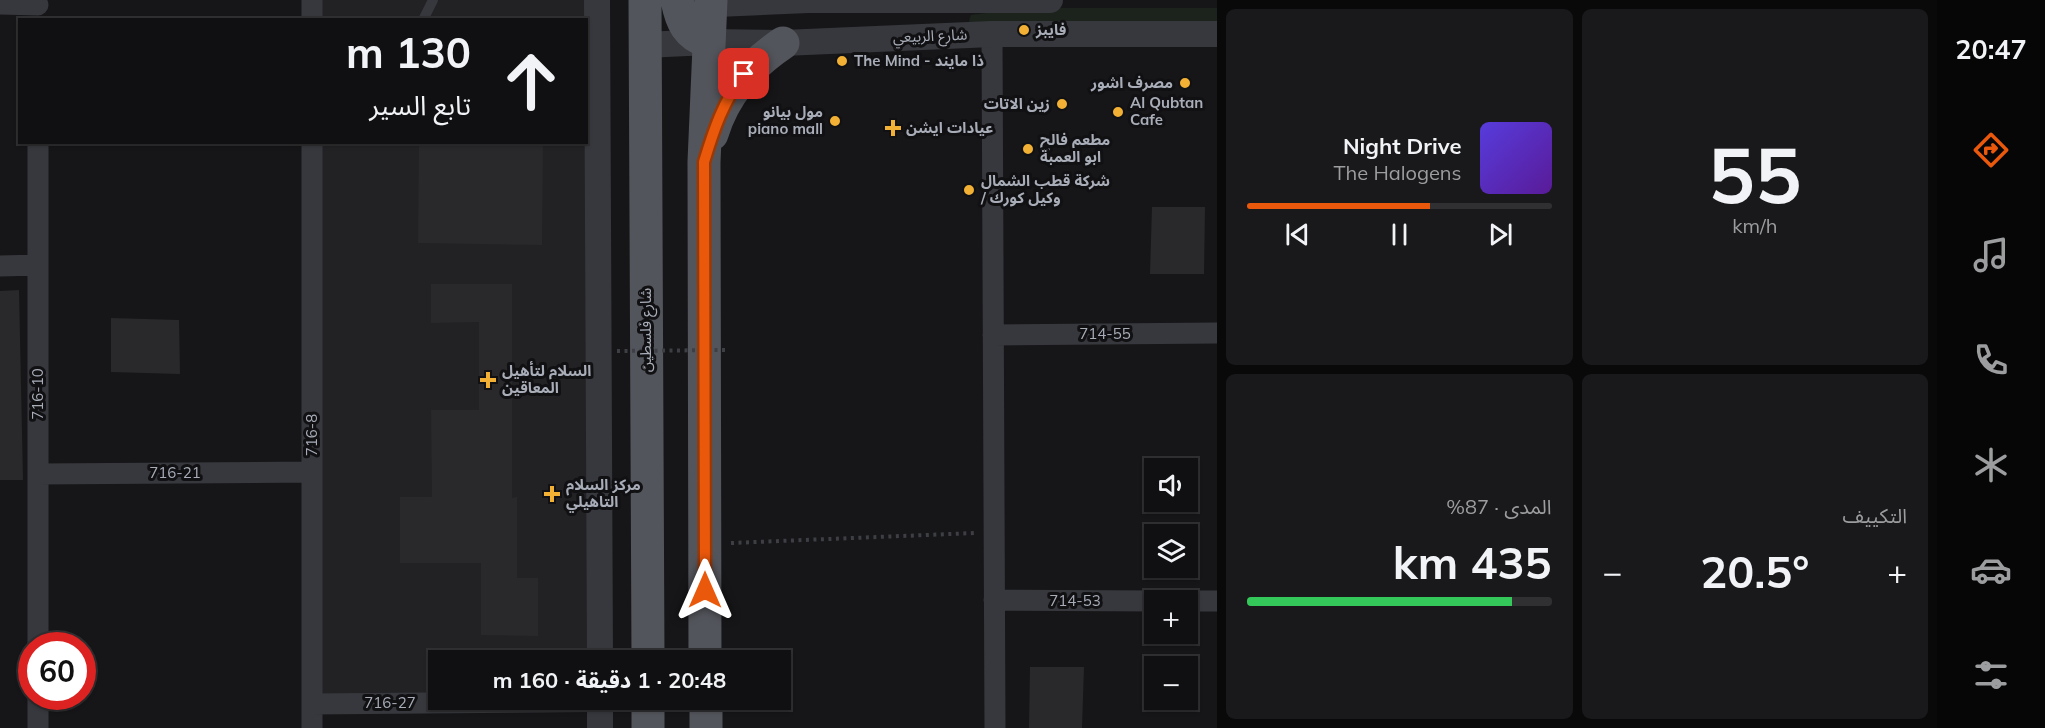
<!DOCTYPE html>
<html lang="ar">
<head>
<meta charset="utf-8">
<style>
  body { margin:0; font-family:Mulish,"Noto Sans Arabic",sans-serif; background:#19191b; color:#f1f3f6; direction:rtl; height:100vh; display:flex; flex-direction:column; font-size:22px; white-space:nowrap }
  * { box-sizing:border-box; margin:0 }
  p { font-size:20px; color:#9c9d9f }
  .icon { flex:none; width:33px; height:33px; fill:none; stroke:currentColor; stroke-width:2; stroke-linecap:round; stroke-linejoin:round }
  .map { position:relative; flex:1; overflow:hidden; direction:ltr }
  .side { display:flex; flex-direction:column; gap:9px; padding:9px; background:#09090a; width:720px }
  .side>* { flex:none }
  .banner { position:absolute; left:18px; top:18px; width:570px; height:126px; border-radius:0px; box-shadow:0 2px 4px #0004,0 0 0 2px #303032; direction:rtl; background:#101012; color:#f1f3f6; overflow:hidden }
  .tools { position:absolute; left:1144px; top:458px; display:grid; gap:12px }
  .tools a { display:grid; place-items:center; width:54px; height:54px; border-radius:0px; background:#101012; box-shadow:0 2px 4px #0004,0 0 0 2px #303032; font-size:30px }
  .speed { position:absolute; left:18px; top:632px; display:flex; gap:12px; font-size:30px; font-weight:700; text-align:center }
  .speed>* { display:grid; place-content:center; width:78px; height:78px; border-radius:50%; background:#101012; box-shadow:0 2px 4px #0004,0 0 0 2px #303032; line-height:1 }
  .speed .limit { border:9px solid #d22; background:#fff; color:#111 }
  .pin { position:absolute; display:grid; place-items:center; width:51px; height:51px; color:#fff; margin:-26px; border-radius:12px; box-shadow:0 3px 9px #0006 }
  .me { position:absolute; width:66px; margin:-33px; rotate:0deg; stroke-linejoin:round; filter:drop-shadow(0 0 4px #0008) }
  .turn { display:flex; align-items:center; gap:21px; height:126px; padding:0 18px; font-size:27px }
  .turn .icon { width:78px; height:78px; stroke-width:2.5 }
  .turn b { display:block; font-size:42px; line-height:51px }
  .big { font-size:45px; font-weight:700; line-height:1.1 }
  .side .card { flex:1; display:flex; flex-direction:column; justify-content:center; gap:9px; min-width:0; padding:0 21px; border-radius:9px; background:#19191b }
  .side .dial { align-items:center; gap:0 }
  .dial b { font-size:78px; line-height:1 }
  .song { display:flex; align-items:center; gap:18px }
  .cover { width:72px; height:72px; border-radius:9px; background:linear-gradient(135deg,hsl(250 70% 55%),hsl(270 70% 35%)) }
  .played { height:6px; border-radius:3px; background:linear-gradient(90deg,#ea580c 60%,#303032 60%) }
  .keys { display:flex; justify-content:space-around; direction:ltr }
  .heat { display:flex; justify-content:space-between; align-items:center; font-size:33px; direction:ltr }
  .charge { height:9px; border-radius:4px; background:linear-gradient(90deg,#34c759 87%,#303032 0) }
  .side .tiles { flex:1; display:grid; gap:9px; grid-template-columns:repeat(2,1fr) }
  .trip { position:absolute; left:428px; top:650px; width:363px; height:60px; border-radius:0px; background:#101012; box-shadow:0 2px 4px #0004,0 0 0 2px #303032; font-weight:700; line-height:60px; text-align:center; direction:rtl }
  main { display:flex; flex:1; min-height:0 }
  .menu { display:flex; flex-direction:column; width:108px; justify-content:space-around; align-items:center; background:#060607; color:#9c9d9f }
  .menu .icon { width:42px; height:42px }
  .menu .active { color:#ea580c }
  .menu b { font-size:27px; color:#f1f3f6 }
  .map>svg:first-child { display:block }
  .built { fill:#222225 }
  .green { fill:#1c231d }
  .building { fill:#29292c }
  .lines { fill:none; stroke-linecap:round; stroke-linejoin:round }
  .path { stroke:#3d3f44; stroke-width:4; stroke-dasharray:3 4.5; stroke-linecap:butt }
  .service { stroke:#37383d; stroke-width:10 }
  .minor { stroke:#37383d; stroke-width:21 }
  .tertiary { stroke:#37383d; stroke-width:26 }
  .primary { stroke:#53555c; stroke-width:33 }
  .path-bridge { stroke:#3d3f44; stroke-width:4; stroke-dasharray:3 4.5; stroke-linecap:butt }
  .route-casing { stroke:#983908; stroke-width:15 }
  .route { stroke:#ea580c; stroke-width:10 }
  .poi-dot { fill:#f2b134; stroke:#111113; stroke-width:2 }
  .labels { text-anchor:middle; stroke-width:6; stroke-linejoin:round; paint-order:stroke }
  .poi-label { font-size:15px; font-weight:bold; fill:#a8adb8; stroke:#111113; text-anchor:start }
  .street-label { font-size:15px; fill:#a8adb8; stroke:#111113 }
</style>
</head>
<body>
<main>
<nav class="menu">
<b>20:47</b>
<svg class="icon active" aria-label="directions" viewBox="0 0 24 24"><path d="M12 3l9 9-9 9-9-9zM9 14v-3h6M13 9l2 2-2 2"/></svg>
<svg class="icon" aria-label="music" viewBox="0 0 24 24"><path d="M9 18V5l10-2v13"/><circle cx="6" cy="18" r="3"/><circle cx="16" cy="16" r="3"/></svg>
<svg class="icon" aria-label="phone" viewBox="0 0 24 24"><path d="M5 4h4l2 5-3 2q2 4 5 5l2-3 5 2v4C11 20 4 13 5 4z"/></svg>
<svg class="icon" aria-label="climate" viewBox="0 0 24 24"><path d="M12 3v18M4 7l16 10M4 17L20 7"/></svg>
<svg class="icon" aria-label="car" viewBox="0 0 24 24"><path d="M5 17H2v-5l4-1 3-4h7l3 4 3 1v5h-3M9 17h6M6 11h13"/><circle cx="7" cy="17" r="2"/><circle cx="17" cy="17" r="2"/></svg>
<svg class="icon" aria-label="filters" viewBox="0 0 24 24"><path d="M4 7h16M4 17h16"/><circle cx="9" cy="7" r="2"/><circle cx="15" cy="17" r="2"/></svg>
</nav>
<section class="side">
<div class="tiles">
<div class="card dial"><b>55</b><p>km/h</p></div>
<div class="card">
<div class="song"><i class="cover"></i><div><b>Night Drive</b><p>The Halogens</p></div></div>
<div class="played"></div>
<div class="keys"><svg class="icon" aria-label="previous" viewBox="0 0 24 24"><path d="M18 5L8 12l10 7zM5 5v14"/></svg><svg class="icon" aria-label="pause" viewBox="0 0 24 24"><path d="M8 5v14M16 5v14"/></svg><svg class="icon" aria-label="next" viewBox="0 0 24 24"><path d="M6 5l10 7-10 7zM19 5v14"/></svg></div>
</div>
<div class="card"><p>التكييف</p>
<div class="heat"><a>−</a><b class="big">20.5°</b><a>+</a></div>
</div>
<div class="card"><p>المدى · 87%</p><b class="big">435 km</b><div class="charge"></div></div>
</div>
</section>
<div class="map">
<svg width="1217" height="728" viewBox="0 0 1217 728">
  <rect width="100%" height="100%" fill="#161618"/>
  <!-- built -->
  <path class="built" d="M312 0H597L600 660H438V699L312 704V143L586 142V20L312 19Z"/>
  <!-- green -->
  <path class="green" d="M1025 8H1217V24L971 23 969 21 971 15Z"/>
  <!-- building -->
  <path class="building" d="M419 142H543L542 245 418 243Z
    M1152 207H1205L1204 274H1150Z
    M431 284H512V498L517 497V578H538V636L481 635V563H400V497H432L431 410H479V322L431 323Z
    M19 290 23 480H0V291Z
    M111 318 179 320 180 374 111 372Z
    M1030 667H1084L1082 728H1029Z"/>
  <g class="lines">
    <!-- path -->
    <path class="path" d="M731 543 975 533"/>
    <!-- service -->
    <path class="service" d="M423 20 433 0"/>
    <!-- minor -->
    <path class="minor" d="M312 0V20
      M0 4 38 5
      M992 34 995 728
      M38 142V645
      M312 142V728
      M0 266 38 265
      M993 335 1217 333
      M38 474 312 472
      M994 600 1155 601
      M1188 601H1217
      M38 696V728
      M312 704 648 701"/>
    <!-- tertiary -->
    <path class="tertiary" d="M597 0 600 660
      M694 5 808 0H1050
      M644 45 709 42 783 43 992 34H1217
      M600 728V699"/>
    <!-- primary -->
    <path class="primary" d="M645 0 648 660
      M677 0C681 21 687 36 709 42
      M712 134C724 94 749 66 783 43
      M705 660 704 162 711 0
      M706 699V728
      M648 728V699"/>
    <!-- path-bridge -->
    <path class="path-bridge" d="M617 351 728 350"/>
  </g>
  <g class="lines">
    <!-- route casing -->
    <g class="route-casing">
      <path id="route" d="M705 590 704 162C714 129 723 102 744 74"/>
    </g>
    <!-- route -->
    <use href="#route" class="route"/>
  </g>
  <!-- markers -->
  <g class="poi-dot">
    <circle cx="1024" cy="30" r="6"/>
    <circle cx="842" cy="61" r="6"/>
    <circle cx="1185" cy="83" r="6"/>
    <circle cx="1062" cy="104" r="6"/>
    <circle cx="1118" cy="112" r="6"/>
    <circle cx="835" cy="121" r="6"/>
    <path d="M890 119h6v6h6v6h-6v6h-6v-6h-6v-6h6z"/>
    <circle cx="1028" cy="149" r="6"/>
    <circle cx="969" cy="190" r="6"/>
    <path d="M485 371h6v6h6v6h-6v6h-6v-6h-6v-6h6z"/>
    <path d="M549 485h6v6h6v6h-6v6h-6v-6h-6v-6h6z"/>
  </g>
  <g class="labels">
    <!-- poi labels -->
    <g class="poi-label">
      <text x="1036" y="35">فايبز</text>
      <text x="854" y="66">The Mind - ذا مايند</text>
      <text x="1173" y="88" text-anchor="end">مصرف اشور</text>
      <text x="1130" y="108">Al Qubtan<tspan x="1130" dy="17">Cafe</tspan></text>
      <text x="1050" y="109" text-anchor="end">زين الاتات</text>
      <text x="823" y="117" text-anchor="end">مول بيانو<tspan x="823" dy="17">piano mall</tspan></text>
      <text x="906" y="133">عيادات ايشن</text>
      <text x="1040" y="145">مطعم فالح<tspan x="1040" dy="17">ابو العمبة</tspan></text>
      <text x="981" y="186">شركة قطب الشمال<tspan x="981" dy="17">/ وكيل كورك</tspan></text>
      <text x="502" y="376">السلام لتأهيل<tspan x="502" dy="17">المعاقين</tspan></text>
      <text x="566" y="490">مركز السلام<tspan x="566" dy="17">التاهيلي</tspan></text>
    </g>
    <!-- street labels -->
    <g class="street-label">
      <text transform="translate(930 36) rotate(-2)" y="5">شارع الربيعي</text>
      <text transform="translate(646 330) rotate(-90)" y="5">شارع فلسطين</text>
      <text x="1105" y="339">714-55</text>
      <text transform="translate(38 394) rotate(-90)" y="5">716-10</text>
      <text transform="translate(312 435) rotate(-90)" y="5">716-8</text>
      <text x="175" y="478">716-21</text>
      <text x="1075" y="606">714-53</text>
      <text x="390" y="708">716-27</text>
    </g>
  </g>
</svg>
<div class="tools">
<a><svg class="icon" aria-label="sound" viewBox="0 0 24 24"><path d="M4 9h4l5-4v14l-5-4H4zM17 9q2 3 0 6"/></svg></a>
<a><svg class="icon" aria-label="layers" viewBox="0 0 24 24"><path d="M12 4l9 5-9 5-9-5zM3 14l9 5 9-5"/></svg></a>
<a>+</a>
<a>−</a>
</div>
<div class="speed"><div class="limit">60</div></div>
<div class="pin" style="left:744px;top:74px;background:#d93025"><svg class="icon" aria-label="arrive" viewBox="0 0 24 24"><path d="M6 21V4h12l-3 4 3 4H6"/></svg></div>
<svg class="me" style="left:705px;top:590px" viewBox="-20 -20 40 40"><path d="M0-17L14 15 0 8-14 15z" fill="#ea580c" stroke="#fff" stroke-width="4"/></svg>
<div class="trip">20:48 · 1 دقيقة · 160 m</div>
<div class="banner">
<div class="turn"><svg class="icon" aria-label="ahead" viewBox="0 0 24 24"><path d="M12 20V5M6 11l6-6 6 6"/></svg><div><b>130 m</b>تابع السير</div></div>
</div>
</div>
</main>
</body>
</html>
